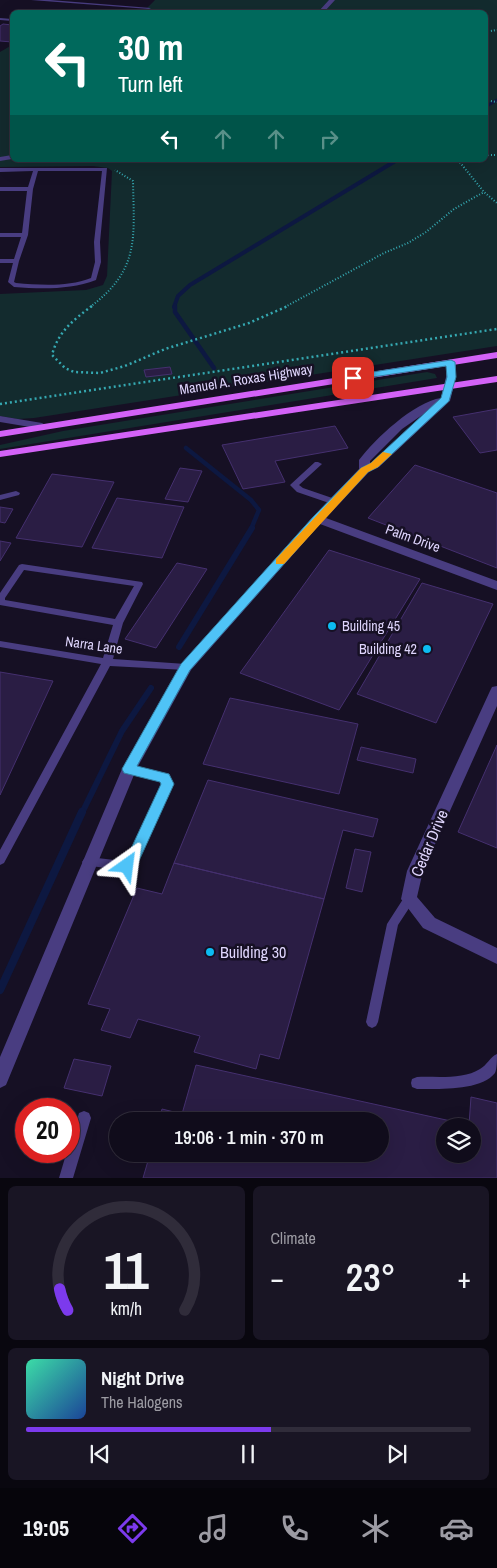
<!DOCTYPE html>
<html lang="en">
<head>
<meta charset="utf-8">
<style>
  body { margin:0; font-family:"Archivo Narrow",sans-serif; background:#191524; color:#f1f3f6; height:100vh; display:flex; flex-direction:column; font-size:19px; white-space:nowrap }
  * { box-sizing:border-box; margin:0 }
  p { font-size:16px; color:#9c9ba3 }
  .icon { flex:none; width:28px; height:28px; fill:none; stroke:currentColor; stroke-width:2; stroke-linecap:round; stroke-linejoin:round }
  .map { position:relative; height:1178px; overflow:hidden }
  .side { display:flex; flex-direction:column; gap:8px; padding:8px; background:#09070f; flex:1 }
  .side>* { flex:none }
  .banner { position:absolute; left:10px; top:10px; width:478px; height:152px; border-radius:8px; box-shadow:0 5px 20px #0002,0 0 0 1px #302c3a; background:#00695c; color:#fff; overflow:hidden }
  .controls { position:absolute; left:436px; top:1118px; display:grid; gap:10px }
  .controls a { display:grid; place-items:center; width:45px; height:45px; border-radius:50%; background:#100c1b; box-shadow:0 5px 20px #0002,0 0 0 1px #302c3a; font-size:25px }
  .speed { position:absolute; left:15px; top:1098px; display:flex; gap:10px; font-size:25px; font-weight:700; text-align:center }
  .speed>* { display:grid; place-content:center; width:65px; height:65px; border-radius:50%; background:#100c1b; box-shadow:0 5px 20px #0002,0 0 0 1px #302c3a; line-height:1 }
  .speed .limit { border:8px solid #d22; background:#fff; color:#111 }
  .pin { position:absolute; display:grid; place-items:center; width:42px; height:42px; color:#fff; margin:-21px; border-radius:10px; box-shadow:0 2px 8px #0006 }
  .me { position:absolute; width:55px; margin:-28px; rotate:31deg; stroke-linejoin:round; filter:drop-shadow(0 0 4px #0008) }
  .turn { display:flex; align-items:center; gap:18px; height:105px; padding:0 25px; font-size:22px }
  .turn .icon { width:65px; height:65px; stroke-width:2.5 }
  .turn b { display:block; font-size:35px; line-height:42px }
  .lanes { display:flex; align-items:center; height:48px; padding:0 25px; background:#0003; justify-content:center; gap:25px; direction:ltr }
  .lanes .off { opacity:.35 }
  .big { font-size:38px; font-weight:600; line-height:1.1 }
  .side .widget { flex:1; display:flex; flex-direction:column; justify-content:center; gap:8px; min-width:0; padding:0 18px; border-radius:8px; background:#191524 }
  .side .dial { align-items:center; gap:0 }
  .dial svg { height:130px; overflow:visible; fill:none; stroke:#302c3a; stroke-width:7; stroke-linecap:round; text-anchor:middle }
  .dial text { fill:#f1f3f6; stroke:none }
  .song { display:flex; align-items:center; gap:15px }
  .cover { width:60px; height:60px; border-radius:8px; background:linear-gradient(135deg,hsl(160 70% 55%),hsl(220 70% 35%)) }
  .played { height:5px; border-radius:2px; background:linear-gradient(90deg,#7c3aed 55%,#302c3a 55%) }
  .keys { display:flex; justify-content:space-around; direction:ltr }
  .heat { display:flex; justify-content:space-between; align-items:center; font-size:28px; direction:ltr }
  .side .tiles { flex:1; display:grid; gap:8px; grid-template-columns:1fr 1fr }
  .widget:last-child { grid-column:span 2 }
  .trip { position:absolute; left:109px; top:1112px; width:280px; height:50px; border-radius:25px; background:#100c1b; box-shadow:0 5px 20px #0002,0 0 0 1px #302c3a; font-weight:600; line-height:50px; text-align:center }
  .tabs { display:flex; height:80px; justify-content:space-around; align-items:center; background:#06050b; color:#9c9ba3 }
  .tabs .icon { width:35px; height:35px }
  .tabs .selected { color:#7c3aed }
  .tabs b { font-size:22px; color:#f1f3f6 }
  .map>svg:first-child { display:block }
  .green { fill:#132b2e }
  .lines { fill:none; stroke-linecap:round; stroke-linejoin:round }
  .stream-far4 { stroke:#0d1841; stroke-width:3 }
  .stream-far3 { stroke:#0d1841; stroke-width:4 }
  .stream-far2 { stroke:#0d1841; stroke-width:4.5 }
  .stream-far1 { stroke:#0d1841; stroke-width:6 }
  .stream { stroke:#0d1841; stroke-width:8 }
  .building { fill:#2a1d44; stroke:#45306f; fill-rule:evenodd }
  .path-far1 { stroke:#35a8b1; stroke-width:2; stroke-dasharray:1 2; stroke-linecap:butt }
  .path { stroke:#35a8b1; stroke-width:2.5; stroke-dasharray:2 3; stroke-linecap:butt }
  .lane { fill:#493d81; fill-rule:evenodd }
  .street { fill:#493d81; fill-rule:evenodd }
  .primary { fill:#d362f7; fill-rule:evenodd }
  .route { fill:#4fc3f7; stroke:#337fa1 }
  .slow { fill:#f59e0b }
  .poi-dot { fill:#0cbcf2; stroke:#161024; stroke-width:2 }
  .labels { text-anchor:middle; stroke-width:5; stroke-linejoin:round; paint-order:stroke }
  .street-label { font-size:14px; fill:#dfd5fd; stroke:#161024 }
  .poi-label { font-size:14px; fill:#dfd5fd; stroke:#161024; text-anchor:start }
  .near-street-label { font-size:16px; fill:#dfd5fd; stroke:#161024 }
  .near-poi-label { font-size:16px; fill:#dfd5fd; stroke:#161024; text-anchor:start }
</style>
</head>
<body>
<div class="map">
<svg width="497" height="1178" viewBox="0 0 497 1178">
  <rect width="100%" height="100%" fill="#161024"/>
  <!-- green -->
  <path class="green" d="M155 0H497V346L34 418 18 419 0 416V294L86 290 103 285 107 276 112 171 108 168 93 166 0 167V52L12 45V160H485V12H143Z
    M427 372 435 374 437 378 0 449V445L63 431Z"/>
  <g class="lines">
    <!-- stream-far4 -->
    <path class="stream-far4" d="M485 107 497 100"/>
    <!-- stream-far3 -->
    <path class="stream-far3" d="M174 307 178 296 190 285 397 160"/>
    <!-- stream-far2 -->
    <path class="stream-far2" d="M175 306V312L214 368
      M186 448 251 500 259 510 251 529"/>
    <!-- stream-far1 -->
    <path class="stream-far1" d="M179 647 252 528
      M82 813 122 731 151 688"/>
    <!-- stream -->
    <path class="stream" d="M0 990 82 812"/>
  </g>
  <!-- building -->
  <path class="building" d="M3 24 12 25V42L0 41V26Z
    M170 367 172 374 146 377 144 370Z
    M497 409V450L480 453 453 417Z
    M335 426 348 448 275 461 285 482 243 489 222 445Z
    M415 465 497 493V568L368 518Z
    M180 468 202 471 188 502 165 499Z
    M52 474 114 482 82 547 16 538Z
    M117 498 184 507 162 558 92 548Z
    M0 507 13 509 5 523 0 522Z
    M0 541 11 543 0 561Z
    M329 550 420 579 339 710 240 673Z
    M177 563 207 569 156 648 125 639Z
    M422 583 493 604 436 723 357 694Z
    M0 672 53 681 0 795Z
    M230 698 358 724 339 794 203 764Z
    M497 745V848L458 832Z
    M361 747 416 759 413 773 357 760Z
    M208 780 378 819 373 837 343 830 324 899 174 863Z
    M355 849 371 852 362 892 346 888Z
    M174 863 324 899 279 1059 260 1054 256 1069 194 1052 200 1036 138 1019 130 1038 101 1030 110 1009 88 1004 137 888 162 894Z
    M74 1059 111 1066 102 1096 64 1088Z
    M196 1065 469 1125 471 1097 497 1103V1178H143L150 1154H380V1121H159L162 1109 182 1114ZM445 1126H472V1154H445Z"/>
  <g class="lines">
    <!-- path-far1 -->
    <path class="path-far1" d="M485 32 497 30
      M485 100 497 102
      M485 155H497
      M458 160 484 192 497 203
      M90 307C140 270 134 238 133 181L115 170
      M285 307 384 253 408 243 426 232 454 209 484 192"/>
    <!-- path -->
    <path class="path" d="M92 306C73 320 58 332 52 355L65 368 74 372 100 373 125 366 165 349 249 323 288 306
      M0 404 497 329"/>
    <!-- lane -->
    <path class="lane" d="M31 0H50L151 8 149 9Z
      M0 18 12 19V21L0 20Z
      M0 168H107L100 242 101 262 96 280C70 290 41 289 14 287L8 282 13 263H0V259H14L21 237H0V233H22L27 191H0V187H28L33 171 0 172ZM38 171H102L94 242 95 262 91 278C68 287 40 285 16 283L14 282 19 261 28 235 33 189Z
      M315 462H318L322 464 299 485 303 488 338 500 339 502 338 504H332L297 492 290 485Z
      M16 491 20 493 19 495 0 500V495Z
      M22 564 142 582 143 584 123 623 113 659 186 664 189 665 191 667 189 669 186 670 110 666 4 863 0 865V850L101 664 0 647V641L103 658 113 625 0 605V593L19 565ZM24 570 134 586 115 619 5 600V598Z
      M129 765 169 774 173 784 137 862 131 869 127 871 84 865 82 862 84 859 88 857 124 861 129 856 163 784 161 780 125 772 124 769 125 766Z
      M409 894 413 896 415 899 398 925 378 1022 376 1026 372 1028 368 1026 366 1022 387 924 405 896Z
      M497 1054C497 1059 497 1069 495 1073 481 1091 438 1089 417 1089L412 1087 411 1083 412 1079 417 1077C436 1076 463 1080 480 1069 487 1065 490 1057 497 1054Z
      M84 1111 89 1113 91 1118 73 1178H59L67 1151H69V1147L79 1113Z"/>
    <!-- street -->
    <path class="street" d="M329 0H335L324 12H318Z
      M12 155V159L0 161V157Z
      M451 359 456 362V377L450 401 379 467 369 472 326 518 497 581V590L320 524 191 670 136 770 6 1085 0 1088V1057L122 769 181 664 314 516 359 469V460C375 439 414 402 441 398L446 377V362ZM425 413 371 463H370V461L402 429Z
      M0 416 42 423 47 426 42 429 0 422Z
      M497 686V706L423 871 417 897 435 918 497 948V964L423 928 401 899 407 871 490 691 492 687Z"/>
    <!-- primary -->
    <path class="primary" d="M497 352V358L0 437V431Z
      M497 376V382L0 457V451Z"/>
  </g>
  <!-- route -->
  <path class="route" d="M451 360 455 362 456 377 449 401 378 467 368 472 322 521 190 670 137 766 169 774 174 784 138 863C133 869 130 874 122 871L120 866 128 855 161 784 160 782 124 773 122 769 181 664 314 516 361 468 371 463 441 398 447 377 446 366 353 380 349 378 353 375Z"/>
  <!-- slow -->
  <path class="slow" d="M383 452 392 454 378 467 368 472 284 564H276V559L361 468 371 463Z"/>
  <!-- markers -->
  <g class="poi-dot">
    <circle cx="332" cy="626" r="5"/>
    <circle cx="427" cy="649" r="5"/>
    <circle cx="210" cy="952" r="5"/>
  </g>
  <g class="labels">
    <!-- street labels -->
    <g class="street-label">
      <text transform="translate(246 379) rotate(-9)" y="5">Manuel A. Roxas Highway</text>
      <text transform="translate(413 538) rotate(20)" y="5">Palm Drive</text>
      <text transform="translate(94 645) rotate(8)" y="5">Narra Lane</text>
    </g>
    <!-- poi labels -->
    <g class="poi-label">
      <text x="342" y="631">Building 45</text>
      <text x="417" y="654" text-anchor="end">Building 42</text>
    </g>
    <!-- near-street labels -->
    <g class="near-street-label">
      <text transform="translate(429 843) rotate(-67)" y="6">Cedar Drive</text>
    </g>
    <!-- near-poi labels -->
    <g class="near-poi-label">
      <text x="220" y="958">Building 30</text>
    </g>
  </g>
</svg>
<div class="controls">
<a><svg class="icon" aria-label="layers" viewBox="0 0 24 24"><path d="M12 4l9 5-9 5-9-5zM3 14l9 5 9-5"/></svg></a>
</div>
<div class="speed"><div class="limit">20</div></div>
<div class="pin" style="left:353px;top:378px;background:#d93025"><svg class="icon" aria-label="arrive" viewBox="0 0 24 24"><path d="M6 21V4h12l-3 4 3 4H6"/></svg></div>
<svg class="me" style="left:127px;top:866px" viewBox="-20 -20 40 40"><path d="M0-17L14 15 0 8-14 15z" fill="#4fc3f7" stroke="#fff" stroke-width="4"/></svg>
<div class="trip">19:06 · 1 min · 370 m</div>
<div class="banner">
<div class="turn"><svg class="icon" aria-label="left" viewBox="0 0 24 24"><path d="M17 20v-9H6M10 6l-5 5 5 5"/></svg><div><b>30 m</b>Turn left</div></div>
<div class="lanes"><svg class="icon" aria-label="left" viewBox="0 0 24 24"><path d="M17 20v-9H6M10 6l-5 5 5 5"/></svg><svg class="icon off" aria-label="ahead" viewBox="0 0 24 24"><path d="M12 20V5M6 11l6-6 6 6"/></svg><svg class="icon off" aria-label="ahead" viewBox="0 0 24 24"><path d="M12 20V5M6 11l6-6 6 6"/></svg><svg class="icon off" aria-label="right" viewBox="0 0 24 24"><path d="M7 20v-9h11M14 6l5 5-5 5"/></svg></div>
</div>
</div>
<section class="side">
<div class="tiles">
<div class="widget dial"><svg viewBox="0 0 100 80">
<path d="M14 69A42 42 0 1 1 86 69"/>
<path d="M14 69A42 42 0 0 1 9 56" stroke="#7c3aed"/>
<text x="50" y="56" font-size="32" font-weight="700">11</text>
<text x="50" y="72" font-size="11">km/h</text>
</svg></div>
<div class="widget"><p>Climate</p>
<div class="heat"><a>−</a><b class="big">23°</b><a>+</a></div>
</div>
<div class="widget">
<div class="song"><i class="cover"></i><div><b>Night Drive</b><p>The Halogens</p></div></div>
<div class="played"></div>
<div class="keys"><svg class="icon" aria-label="previous" viewBox="0 0 24 24"><path d="M18 5L8 12l10 7zM5 5v14"/></svg><svg class="icon" aria-label="pause" viewBox="0 0 24 24"><path d="M8 5v14M16 5v14"/></svg><svg class="icon" aria-label="next" viewBox="0 0 24 24"><path d="M6 5l10 7-10 7zM19 5v14"/></svg></div>
</div>
</div>
</section>
<nav class="tabs">
<b>19:05</b>
<svg class="icon selected" aria-label="directions" viewBox="0 0 24 24"><path d="M12 3l9 9-9 9-9-9zM9 14v-3h6M13 9l2 2-2 2"/></svg>
<svg class="icon" aria-label="music" viewBox="0 0 24 24"><path d="M9 18V5l10-2v13"/><circle cx="6" cy="18" r="3"/><circle cx="16" cy="16" r="3"/></svg>
<svg class="icon" aria-label="phone" viewBox="0 0 24 24"><path d="M5 4h4l2 5-3 2q2 4 5 5l2-3 5 2v4C11 20 4 13 5 4z"/></svg>
<svg class="icon" aria-label="climate" viewBox="0 0 24 24"><path d="M12 3v18M4 7l16 10M4 17L20 7"/></svg>
<svg class="icon" aria-label="car" viewBox="0 0 24 24"><path d="M5 17H2v-5l4-1 3-4h7l3 4 3 1v5h-3M9 17h6M6 11h13"/><circle cx="7" cy="17" r="2"/><circle cx="17" cy="17" r="2"/></svg>
</nav>
</body>
</html>
